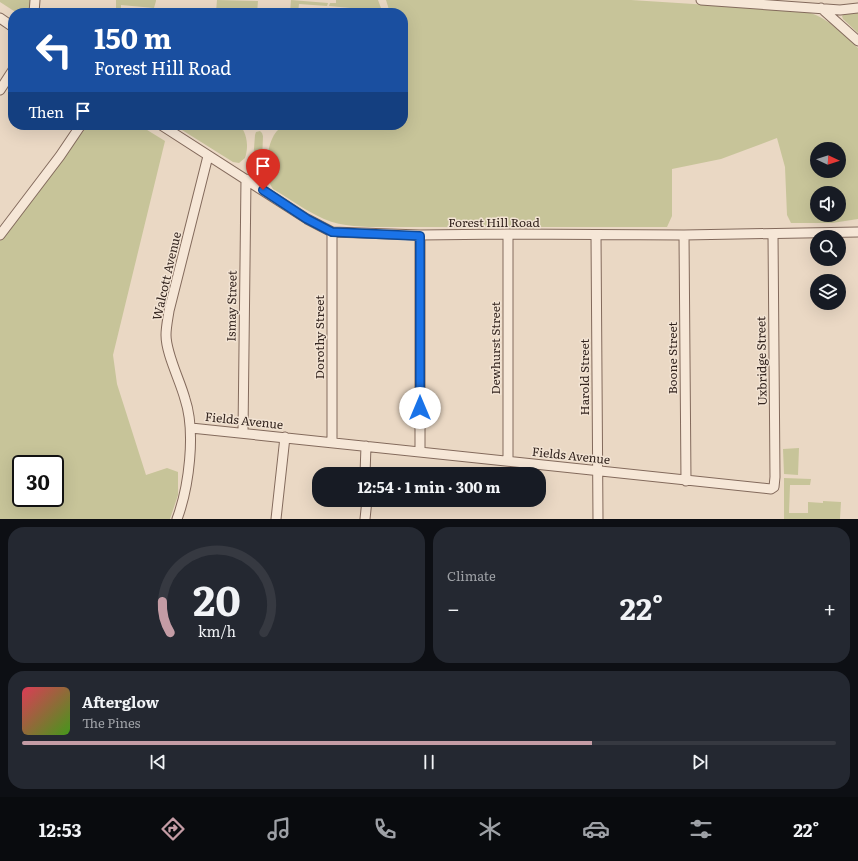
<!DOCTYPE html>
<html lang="en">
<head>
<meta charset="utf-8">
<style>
  body { margin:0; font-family:Literata,serif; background:#242831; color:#f1f3f6; height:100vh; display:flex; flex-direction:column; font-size:15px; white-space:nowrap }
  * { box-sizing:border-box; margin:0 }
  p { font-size:13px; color:#9ea1a6 }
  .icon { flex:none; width:22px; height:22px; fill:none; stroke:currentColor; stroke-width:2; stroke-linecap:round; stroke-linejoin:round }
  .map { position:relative; height:519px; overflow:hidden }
  .panel { display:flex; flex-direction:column; gap:8px; padding:8px; background:#0d0f14; flex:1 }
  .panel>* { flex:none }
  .banner { position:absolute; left:8px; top:8px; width:400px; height:122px; border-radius:16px; box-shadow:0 4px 16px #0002; background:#1a4fa0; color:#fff; overflow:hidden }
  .needle { width:26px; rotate:94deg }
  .buttons { position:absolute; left:810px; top:142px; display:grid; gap:8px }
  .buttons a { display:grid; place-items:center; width:36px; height:36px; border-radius:50%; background:#171b24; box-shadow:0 4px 16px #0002; font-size:20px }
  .speed { position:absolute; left:12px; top:455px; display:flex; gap:8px; font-size:20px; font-weight:700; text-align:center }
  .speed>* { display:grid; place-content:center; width:52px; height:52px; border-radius:50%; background:#171b24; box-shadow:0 4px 16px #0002; line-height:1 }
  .speed .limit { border:2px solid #111; border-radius:6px; background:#fff; color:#111 }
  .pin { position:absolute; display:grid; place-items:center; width:34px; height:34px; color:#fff; margin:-41px -17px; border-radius:50% 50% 50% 0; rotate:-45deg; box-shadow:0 0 4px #0007 }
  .pin .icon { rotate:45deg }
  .me { position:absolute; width:44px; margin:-22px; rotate:0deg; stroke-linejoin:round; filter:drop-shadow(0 0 3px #0008) }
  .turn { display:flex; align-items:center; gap:14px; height:84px; padding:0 20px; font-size:18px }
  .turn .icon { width:52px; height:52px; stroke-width:2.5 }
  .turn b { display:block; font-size:28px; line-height:34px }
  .then { display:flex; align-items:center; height:38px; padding:0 20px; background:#0003; gap:8px; font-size:15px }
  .big { font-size:30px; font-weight:700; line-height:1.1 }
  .panel .card { flex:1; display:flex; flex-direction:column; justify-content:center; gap:6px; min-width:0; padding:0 14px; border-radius:16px; background:#242831 }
  .panel .dial { align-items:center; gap:0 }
  .dial svg { height:104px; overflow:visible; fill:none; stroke:#363941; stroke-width:7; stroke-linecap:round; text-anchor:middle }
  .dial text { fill:#f1f3f6; stroke:none }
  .song { display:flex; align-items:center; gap:12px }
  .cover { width:48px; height:48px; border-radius:6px; background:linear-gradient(135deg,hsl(350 70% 55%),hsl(100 70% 35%)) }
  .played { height:4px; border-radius:2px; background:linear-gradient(90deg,#c49ca5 70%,#363941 70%) }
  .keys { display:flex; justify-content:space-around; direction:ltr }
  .heat { display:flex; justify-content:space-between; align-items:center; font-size:22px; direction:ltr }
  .panel .tiles { flex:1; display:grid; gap:8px; grid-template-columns:1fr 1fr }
  .card:last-child { grid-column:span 2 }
  .trip { position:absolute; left:312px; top:467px; width:234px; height:40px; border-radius:16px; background:#171b24; box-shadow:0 4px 16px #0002; font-weight:700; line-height:40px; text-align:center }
  .dock { display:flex; height:64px; justify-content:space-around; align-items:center; background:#090b0e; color:#9ea1a6 }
  .dock .icon { width:28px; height:28px }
  .dock .active { color:#c49ca5 }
  .dock b { font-size:18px; color:#f1f3f6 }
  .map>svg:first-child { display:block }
  .green { fill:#c7c499; fill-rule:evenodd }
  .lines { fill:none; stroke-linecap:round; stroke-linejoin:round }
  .minor-casing { stroke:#836a5c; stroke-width:11 }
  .minor { stroke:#f6e7d7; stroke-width:9 }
  .route-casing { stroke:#114b97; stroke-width:10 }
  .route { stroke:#1a73e8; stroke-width:7 }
  .labels { text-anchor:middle; stroke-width:3; stroke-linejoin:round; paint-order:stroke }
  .street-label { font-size:12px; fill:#34251f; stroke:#f2e3d3 }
</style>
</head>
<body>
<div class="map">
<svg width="858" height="519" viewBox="0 0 858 519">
  <rect width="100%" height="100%" fill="#ead8c4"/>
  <!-- green -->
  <path class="green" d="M0 0H32L31 11H29V13H17L0 2Z
    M116 0H156V1L154 8 121 5V13H116Z
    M217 0 258 1 257 13 216 12Z
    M291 0 328 3 327 6 299 4 298 13H290Z
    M336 0H378L381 8V12L373 13V10L329 6 330 3H336Z
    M386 0H631L804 11C828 17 840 32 858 48V219L832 223H791L787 215 785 167 777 138 721 159 672 169V216L667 227H384C364 227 343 227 324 219 306 211 290 199 273 189 263 175 266 140 279 129H281L280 128 287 125H403V63L408 47 407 40 403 36V13H390ZM817 149H839V171H817ZM817 193H839V215H817Z
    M858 12V33L843 19 842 16 844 14Z
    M88 125H139L165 141 113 355 117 384 146 475 167 468 178 472V495L170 519H0V241ZM21 464H55V498H21Z
    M174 125H240C247 134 249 146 245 158L239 163 233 162Z
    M260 131 262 133 263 136 262 162 260 165 257 166 254 165 253 162 255 135 256 132Z
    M799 448 798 475 784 474 783 449Z
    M784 478 811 479 810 485H790L789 513H808V502L823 503V501L841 502 840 519H784Z"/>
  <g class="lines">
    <!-- minor casing -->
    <g class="minor-casing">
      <path id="minor" d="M701 0 840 10 858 8
        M821 8 858 41
        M34 13 35 0
        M0 18 13 27
        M0 90 13 70
        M161 125 307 219 332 232 420 235 508 234 684 235 858 232
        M508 234V461
        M0 235 60 156 81 125
        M420 235V452
        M596 235 598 519
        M684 235 686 481
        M191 428 771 489 774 487 775 477 773 234
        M243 433 246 179
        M332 442V232
        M365 474 366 446
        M177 519C189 487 196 432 185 399 180 380 166 354 166 335 166 327 168 318 169 311L208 156
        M276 519 285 437
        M365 519 367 500"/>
    </g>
    <!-- minor -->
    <use href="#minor" class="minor"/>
  </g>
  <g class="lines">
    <!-- route casing -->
    <g class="route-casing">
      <path id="route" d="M263 190 307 219 332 232 420 236V408"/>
    </g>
    <!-- route -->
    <use href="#route" class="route"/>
  </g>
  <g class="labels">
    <!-- street labels -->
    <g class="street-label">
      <text x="494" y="227">Forest Hill Road</text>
      <text transform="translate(167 276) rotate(-77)" y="4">Walcott Avenue</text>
      <text transform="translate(232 306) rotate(-89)" y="4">Ismay Street</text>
      <text transform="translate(320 337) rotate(-90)" y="4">Dorothy Street</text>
      <text transform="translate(496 348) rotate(-90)" y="4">Dewhurst Street</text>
      <text transform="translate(673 358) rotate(-90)" y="4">Boone Street</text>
      <text transform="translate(762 361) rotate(-91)" y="4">Uxbridge Street</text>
      <text transform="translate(585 377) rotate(-90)" y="4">Harold Street</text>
      <text transform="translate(244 421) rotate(6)" y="4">Fields Avenue</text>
      <text transform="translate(571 456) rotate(6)" y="4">Fields Avenue</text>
    </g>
  </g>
</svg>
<div class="buttons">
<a><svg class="needle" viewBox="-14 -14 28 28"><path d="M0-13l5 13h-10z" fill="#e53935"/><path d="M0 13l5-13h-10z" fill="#9ea1a6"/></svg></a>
<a><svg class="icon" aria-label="sound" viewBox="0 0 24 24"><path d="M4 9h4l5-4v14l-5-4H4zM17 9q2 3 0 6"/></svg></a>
<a><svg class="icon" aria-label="search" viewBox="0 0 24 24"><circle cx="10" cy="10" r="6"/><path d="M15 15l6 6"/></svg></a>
<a><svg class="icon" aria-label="layers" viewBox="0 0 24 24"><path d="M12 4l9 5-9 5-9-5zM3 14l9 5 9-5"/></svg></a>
</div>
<div class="speed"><div class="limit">30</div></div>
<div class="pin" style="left:263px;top:190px;background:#d93025"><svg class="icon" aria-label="arrive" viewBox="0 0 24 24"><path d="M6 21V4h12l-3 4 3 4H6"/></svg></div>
<svg class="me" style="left:420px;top:408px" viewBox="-20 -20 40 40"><circle r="19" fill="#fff"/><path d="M0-13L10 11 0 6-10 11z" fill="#1a73e8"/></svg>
<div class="trip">12:54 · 1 min · 300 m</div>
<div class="banner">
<div class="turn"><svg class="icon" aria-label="left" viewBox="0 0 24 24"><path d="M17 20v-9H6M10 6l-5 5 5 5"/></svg><div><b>150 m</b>Forest Hill Road</div></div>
<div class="then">Then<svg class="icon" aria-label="arrive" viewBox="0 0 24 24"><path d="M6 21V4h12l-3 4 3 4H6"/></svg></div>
</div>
</div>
<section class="panel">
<div class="tiles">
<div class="card dial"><svg viewBox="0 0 100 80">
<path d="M14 69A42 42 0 1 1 86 69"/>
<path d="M14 69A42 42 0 0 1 8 45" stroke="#c49ca5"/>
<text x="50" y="56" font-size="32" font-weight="700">20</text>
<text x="50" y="72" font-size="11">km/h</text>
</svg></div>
<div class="card"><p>Climate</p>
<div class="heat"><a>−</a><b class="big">22°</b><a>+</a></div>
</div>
<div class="card">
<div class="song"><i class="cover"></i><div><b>Afterglow</b><p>The Pines</p></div></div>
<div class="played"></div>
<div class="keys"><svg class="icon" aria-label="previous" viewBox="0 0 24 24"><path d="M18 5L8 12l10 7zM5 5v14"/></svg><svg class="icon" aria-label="pause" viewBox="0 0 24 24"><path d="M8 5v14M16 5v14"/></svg><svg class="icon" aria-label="next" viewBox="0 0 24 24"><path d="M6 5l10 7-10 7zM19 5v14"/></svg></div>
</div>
</div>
</section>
<nav class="dock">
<b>12:53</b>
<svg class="icon active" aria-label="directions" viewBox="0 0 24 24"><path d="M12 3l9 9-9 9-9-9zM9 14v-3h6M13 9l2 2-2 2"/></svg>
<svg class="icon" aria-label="music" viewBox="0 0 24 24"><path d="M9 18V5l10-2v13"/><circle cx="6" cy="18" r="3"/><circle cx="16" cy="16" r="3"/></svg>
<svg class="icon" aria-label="phone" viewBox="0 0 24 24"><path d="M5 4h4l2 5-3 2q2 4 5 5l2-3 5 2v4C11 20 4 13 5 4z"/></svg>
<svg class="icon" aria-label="climate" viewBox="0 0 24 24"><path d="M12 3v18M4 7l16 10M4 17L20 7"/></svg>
<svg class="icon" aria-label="car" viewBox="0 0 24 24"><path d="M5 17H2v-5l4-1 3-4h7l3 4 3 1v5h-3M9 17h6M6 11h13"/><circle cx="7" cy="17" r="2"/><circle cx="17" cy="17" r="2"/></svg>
<svg class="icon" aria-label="filters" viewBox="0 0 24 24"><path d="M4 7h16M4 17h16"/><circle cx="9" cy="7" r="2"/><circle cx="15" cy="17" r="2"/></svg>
<b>22°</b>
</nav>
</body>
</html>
